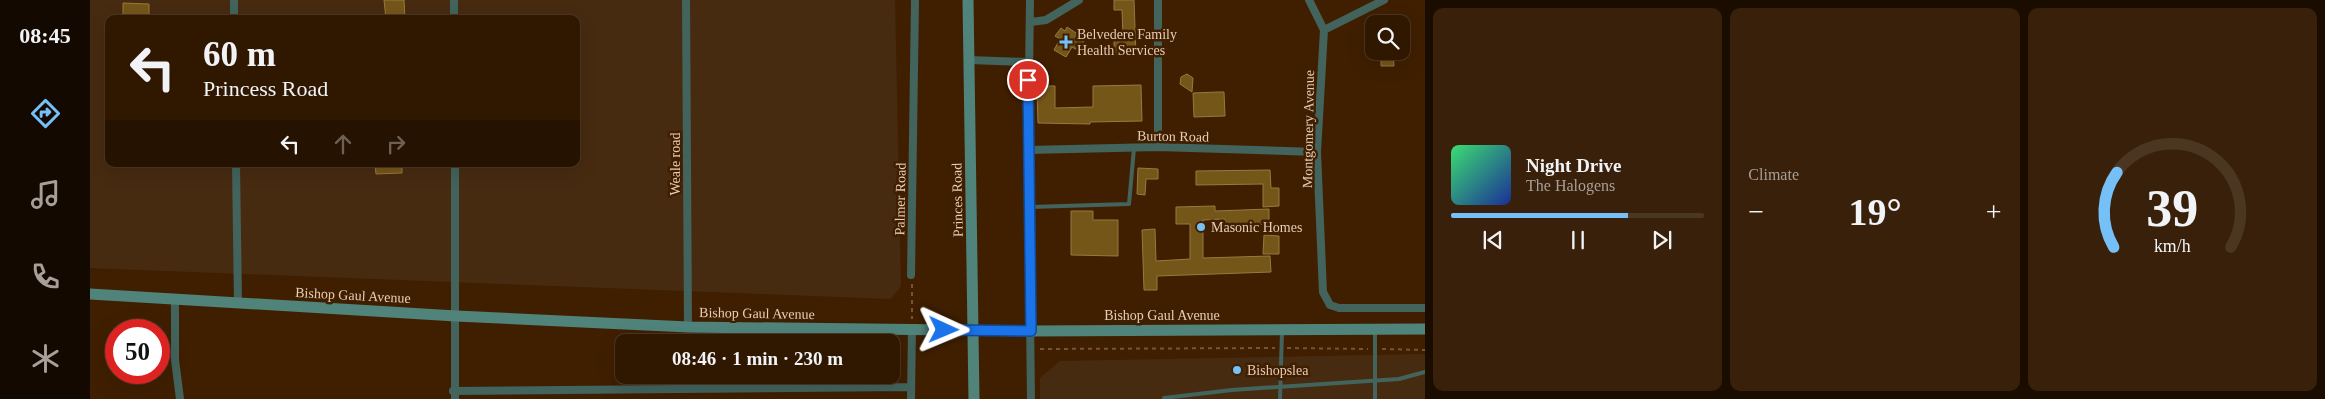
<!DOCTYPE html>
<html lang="en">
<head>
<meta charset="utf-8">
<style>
  body { margin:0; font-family:"Times New Roman",serif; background:#38200a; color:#f1f3f6; height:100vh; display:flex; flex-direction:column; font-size:19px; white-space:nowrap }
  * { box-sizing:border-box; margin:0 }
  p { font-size:16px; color:#a89f99 }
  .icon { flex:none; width:28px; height:28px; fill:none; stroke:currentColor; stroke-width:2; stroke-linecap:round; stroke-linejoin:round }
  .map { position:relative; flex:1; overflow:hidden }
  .panel { display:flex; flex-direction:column; gap:8px; padding:8px; background:#1a0d00; width:900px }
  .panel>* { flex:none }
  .hud { position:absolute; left:15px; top:15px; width:475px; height:152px; border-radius:10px; box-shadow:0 5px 20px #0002,0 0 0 1px #4b3622; background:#301700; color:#f1f3f6; overflow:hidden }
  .fabs { position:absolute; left:1275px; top:15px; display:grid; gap:10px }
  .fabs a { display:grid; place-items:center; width:45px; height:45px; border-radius:10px; background:#301700; box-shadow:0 5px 20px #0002,0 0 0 1px #4b3622; font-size:25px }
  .speed { position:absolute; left:15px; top:319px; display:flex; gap:10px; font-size:25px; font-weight:700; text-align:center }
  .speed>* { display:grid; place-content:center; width:65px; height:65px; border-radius:50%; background:#301700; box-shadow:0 5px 20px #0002,0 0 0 1px #4b3622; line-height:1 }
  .speed .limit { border:8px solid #d22; background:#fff; color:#111 }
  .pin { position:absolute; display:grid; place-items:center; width:42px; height:42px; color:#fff; margin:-21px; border:2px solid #fff; border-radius:50%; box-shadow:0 1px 5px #0007 }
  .me { position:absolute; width:55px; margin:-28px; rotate:91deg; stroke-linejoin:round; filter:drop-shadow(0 0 4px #0008) }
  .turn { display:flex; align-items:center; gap:18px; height:105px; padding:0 15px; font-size:22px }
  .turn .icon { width:65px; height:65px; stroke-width:2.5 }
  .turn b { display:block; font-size:35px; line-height:42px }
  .lanes { display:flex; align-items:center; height:48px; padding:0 15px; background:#0003; justify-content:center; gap:25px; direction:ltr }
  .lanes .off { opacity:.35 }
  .big { font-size:38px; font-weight:800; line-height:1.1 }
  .panel .tile { flex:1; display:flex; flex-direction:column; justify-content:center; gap:8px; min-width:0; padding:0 18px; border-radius:10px; background:#38200a }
  .panel .dial { align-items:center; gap:0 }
  .dial svg { height:130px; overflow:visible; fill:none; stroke:#4b3622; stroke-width:7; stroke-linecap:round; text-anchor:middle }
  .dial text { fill:#f1f3f6; stroke:none }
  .song { display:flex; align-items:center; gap:15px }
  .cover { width:60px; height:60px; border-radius:8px; background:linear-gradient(135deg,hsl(140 70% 55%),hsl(230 70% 35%)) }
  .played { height:5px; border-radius:2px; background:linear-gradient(90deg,#75c0f6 70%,#4b3622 70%) }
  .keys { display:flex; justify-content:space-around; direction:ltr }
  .heat { display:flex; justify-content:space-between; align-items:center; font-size:28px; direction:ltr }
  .panel .tiles { flex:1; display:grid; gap:8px; grid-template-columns:repeat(3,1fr) }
  .trip { position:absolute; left:525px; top:334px; width:285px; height:50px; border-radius:10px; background:#301700; box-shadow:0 5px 20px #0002,0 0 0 1px #4b3622; font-weight:800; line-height:50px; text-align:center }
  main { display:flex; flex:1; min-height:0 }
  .menu { display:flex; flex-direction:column; width:90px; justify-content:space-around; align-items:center; background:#130900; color:#a89f99 }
  .menu .icon { width:35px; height:35px }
  .menu .selected { color:#75c0f6 }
  .menu b { font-size:22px; color:#f1f3f6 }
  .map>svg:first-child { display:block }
  .built { fill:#472b11; fill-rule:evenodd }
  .building { fill:#745619; stroke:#98793f }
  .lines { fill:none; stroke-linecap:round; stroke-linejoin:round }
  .path { stroke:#735438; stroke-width:2; stroke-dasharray:4 4; stroke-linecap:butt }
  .service { stroke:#43635d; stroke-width:4 }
  .minor { stroke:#43635d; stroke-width:8 }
  .secondary { stroke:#50847b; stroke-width:11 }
  .route-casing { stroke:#114b97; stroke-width:12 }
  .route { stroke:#1a73e8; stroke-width:9 }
  .poi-dot { fill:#75c0f6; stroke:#401f00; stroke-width:2 }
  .labels { text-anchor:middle; stroke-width:5; stroke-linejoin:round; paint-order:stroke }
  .poi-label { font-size:14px; fill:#e7ccb6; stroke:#401f00; text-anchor:start }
  .street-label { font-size:14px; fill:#e7ccb6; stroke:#401f00 }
</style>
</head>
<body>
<main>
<nav class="menu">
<b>08:45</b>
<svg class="icon selected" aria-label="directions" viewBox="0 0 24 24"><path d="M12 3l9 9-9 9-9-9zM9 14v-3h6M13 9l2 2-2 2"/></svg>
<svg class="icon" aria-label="music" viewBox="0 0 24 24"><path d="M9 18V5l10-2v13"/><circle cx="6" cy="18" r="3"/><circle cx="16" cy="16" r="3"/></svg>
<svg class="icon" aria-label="phone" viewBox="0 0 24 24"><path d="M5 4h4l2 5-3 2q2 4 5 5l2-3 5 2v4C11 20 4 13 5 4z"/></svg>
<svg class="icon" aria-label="climate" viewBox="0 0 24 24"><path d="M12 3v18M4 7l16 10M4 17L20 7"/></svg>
</nav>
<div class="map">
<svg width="1335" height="399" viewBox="0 0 1335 399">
  <rect width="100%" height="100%" fill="#401f00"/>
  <!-- built -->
  <path class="built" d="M0 0H805L811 286 801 299 0 268ZM19 19H486V164H19Z
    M1335 354V399H950V378L970 361Z"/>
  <!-- building -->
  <path class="building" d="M294 0H314L315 19H296Z
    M1024 0H1044L1046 54 1024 55V38H1033L1032 10H1024Z
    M33 3 59 4V19L33 18Z
    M977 27 989 35 987 38 994 42 989 51 982 47 976 57 964 50 970 39 965 36 971 28 975 31Z
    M1291 51H1303L1304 66H1291Z
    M1097 74 1103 78 1102 92 1090 84 1091 77Z
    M1051 85 1052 121 1000 122V124L948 123 947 92H953V86H965V108L1003 107V86Z
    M1129 92H1134L1135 116 1104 117 1103 93Z
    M293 164H312V173L286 174 285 166Z
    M1048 168 1068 169V179H1056L1055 195 1047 194Z
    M1180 170 1181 188H1189V206L1173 207V184L1106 185V171Z
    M1125 206V211L1179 209V224L1135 225V219L1113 220V258L1180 256 1181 272 1067 276V290H1054L1052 230 1065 229 1066 261 1100 259V224H1086V207Z
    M981 211H1003V220H1028V256L981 255Z
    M1174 235 1189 236V254H1173Z"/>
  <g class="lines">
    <!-- path -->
    <path class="path" d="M822 284V319
      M1197 348 1278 349
      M950 349 1185 348
      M1292 349 1335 350"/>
    <!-- service -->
    <path class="service" d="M940 207 1039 204 1044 148
      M1285 331V399
      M1074 398 1142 390 1309 379 1335 372
      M1190 399 1192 331"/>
    <!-- minor -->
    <path class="minor" d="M144 0V19
      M364 0V19
      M596 0 598 327
      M940 0 938 150 941 399
      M1219 0 1234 30 1227 152 1233 292 1240 305 1249 308H1335
      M941 22 956 20 989 0
      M1234 30 1294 0
      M879 60 938 62
      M1068 147V0
      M938 150 1068 147 1227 152
      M146 164 148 303
      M821 275 825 0
      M85 299V360L90 399
      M363 391 821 387
      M365 399V164
      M821 399 822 329"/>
    <!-- secondary -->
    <path class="secondary" d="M878 0 884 399
      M0 294 366 316 598 327 941 331 1335 329"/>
  </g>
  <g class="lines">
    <!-- route casing -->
    <g class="route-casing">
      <path id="route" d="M854 330 941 331 938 80"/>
    </g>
    <!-- route -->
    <use href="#route" class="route"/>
  </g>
  <!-- markers -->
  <g class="poi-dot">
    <path d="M973.5 34.5h5v5h5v5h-5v5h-5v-5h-5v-5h5z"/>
    <circle cx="1111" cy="227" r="5"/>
    <circle cx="1147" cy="370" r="5"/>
  </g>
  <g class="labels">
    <!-- poi labels -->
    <g class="poi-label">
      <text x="987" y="39">Belvedere Family<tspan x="987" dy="16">Health Services</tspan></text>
      <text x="1121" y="232">Masonic Homes</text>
      <text x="1157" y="375">Bishopslea</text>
    </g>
    <!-- street labels -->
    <g class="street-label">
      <text transform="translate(1218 129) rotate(-89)" y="5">Montgomery Avenue</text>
      <text transform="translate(1083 136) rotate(1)" y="5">Burton Road</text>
      <text transform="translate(585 164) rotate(-90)" y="5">Weale road</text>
      <text transform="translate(810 199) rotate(-89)" y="5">Palmer Road</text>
      <text transform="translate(867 200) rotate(-91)" y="5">Princes Road</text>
      <text transform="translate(263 295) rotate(3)" y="5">Bishop Gaul Avenue</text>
      <text transform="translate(667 313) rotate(1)" y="5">Bishop Gaul Avenue</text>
      <text x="1072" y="320">Bishop Gaul Avenue</text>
    </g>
  </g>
</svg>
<div class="fabs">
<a><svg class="icon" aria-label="search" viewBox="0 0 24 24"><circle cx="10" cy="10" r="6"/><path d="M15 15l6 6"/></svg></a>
</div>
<div class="speed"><div class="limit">50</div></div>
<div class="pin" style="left:938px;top:80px;background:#d93025"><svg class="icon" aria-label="arrive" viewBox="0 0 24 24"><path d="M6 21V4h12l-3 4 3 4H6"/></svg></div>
<svg class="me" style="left:854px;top:330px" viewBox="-20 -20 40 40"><path d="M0-17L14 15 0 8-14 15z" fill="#1a73e8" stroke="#fff" stroke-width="4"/></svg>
<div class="trip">08:46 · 1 min · 230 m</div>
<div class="hud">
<div class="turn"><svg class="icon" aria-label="left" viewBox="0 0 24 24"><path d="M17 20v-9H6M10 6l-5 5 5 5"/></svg><div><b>60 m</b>Princess Road</div></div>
<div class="lanes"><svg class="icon" aria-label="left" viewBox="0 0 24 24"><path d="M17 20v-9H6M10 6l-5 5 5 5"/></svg><svg class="icon off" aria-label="ahead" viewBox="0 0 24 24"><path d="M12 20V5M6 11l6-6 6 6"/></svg><svg class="icon off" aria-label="right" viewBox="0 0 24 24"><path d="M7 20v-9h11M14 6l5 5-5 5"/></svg></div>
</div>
</div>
<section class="panel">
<div class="tiles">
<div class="tile">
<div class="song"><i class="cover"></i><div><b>Night Drive</b><p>The Halogens</p></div></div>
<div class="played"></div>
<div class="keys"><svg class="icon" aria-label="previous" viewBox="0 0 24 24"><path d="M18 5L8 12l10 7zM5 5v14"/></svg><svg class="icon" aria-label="pause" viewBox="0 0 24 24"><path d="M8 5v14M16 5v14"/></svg><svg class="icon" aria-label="next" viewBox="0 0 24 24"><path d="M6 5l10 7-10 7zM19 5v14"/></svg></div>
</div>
<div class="tile"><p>Climate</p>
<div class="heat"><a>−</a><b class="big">19°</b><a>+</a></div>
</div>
<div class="tile dial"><svg viewBox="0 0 100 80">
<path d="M14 69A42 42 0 1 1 86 69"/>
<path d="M14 69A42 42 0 0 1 16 23" stroke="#75c0f6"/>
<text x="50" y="56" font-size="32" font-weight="700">39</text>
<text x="50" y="72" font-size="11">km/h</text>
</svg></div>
</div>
</section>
</main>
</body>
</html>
